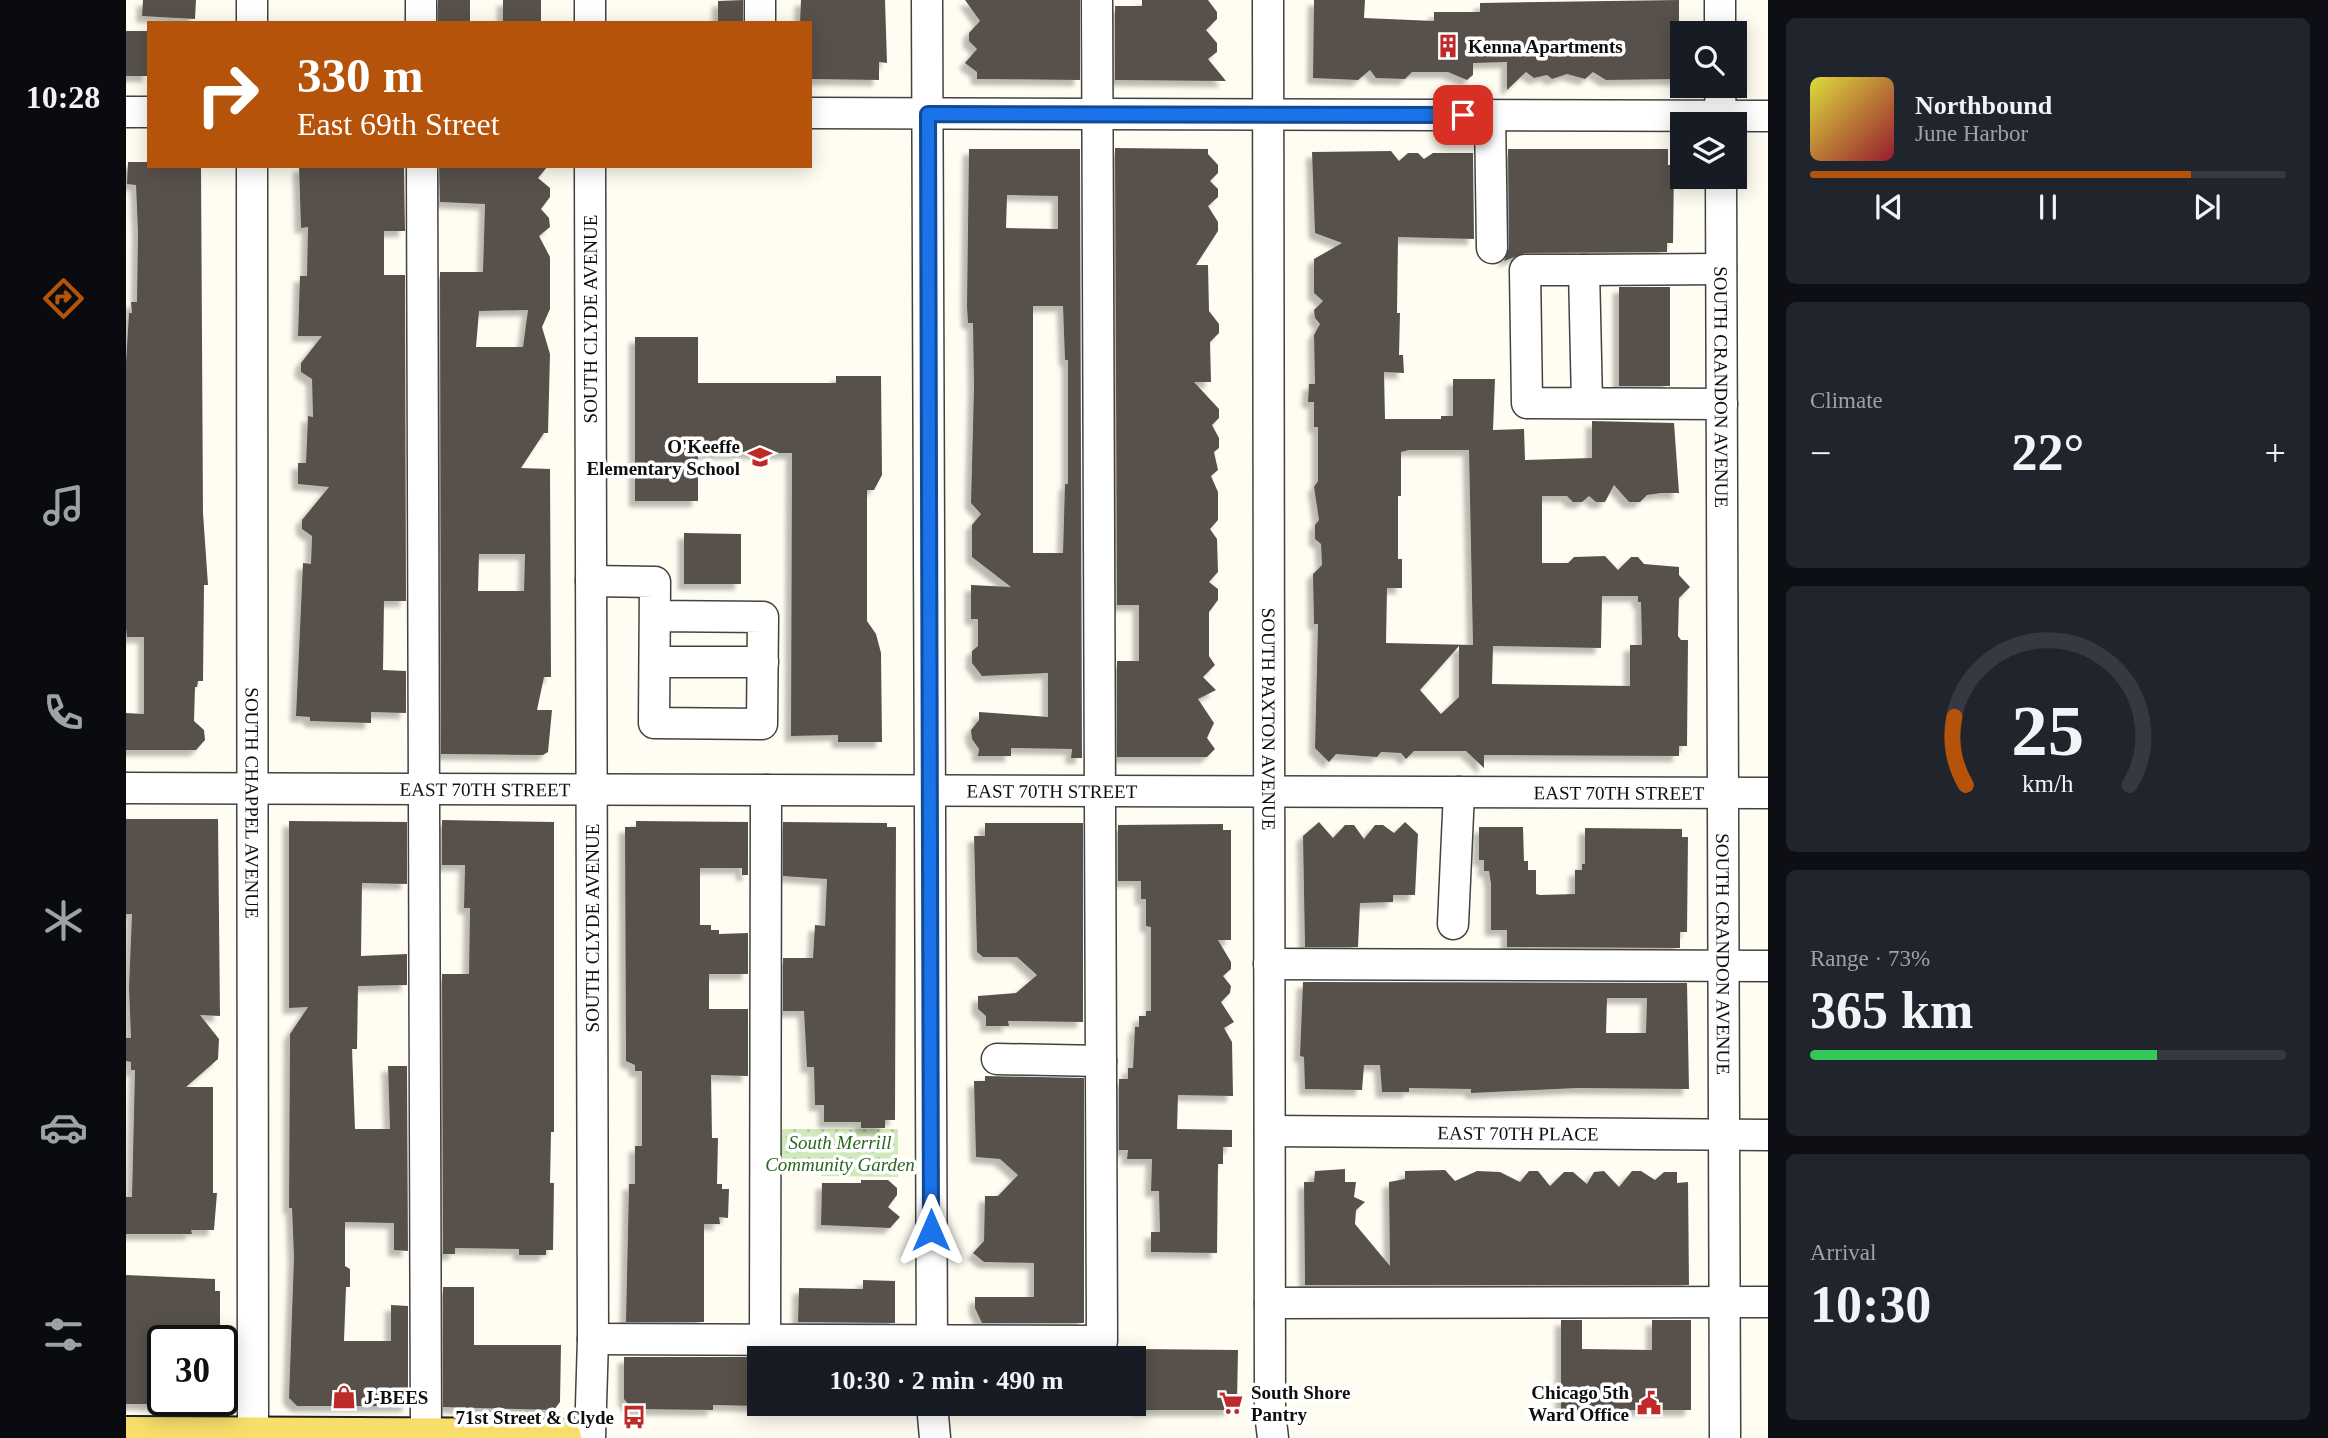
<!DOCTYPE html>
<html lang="en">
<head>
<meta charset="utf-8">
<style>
  body { margin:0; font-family:Georgia,serif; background:#20242c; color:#f1f3f6; height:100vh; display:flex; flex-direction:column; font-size:26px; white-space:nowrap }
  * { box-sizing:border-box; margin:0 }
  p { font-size:23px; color:#9ea1a6 }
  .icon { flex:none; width:38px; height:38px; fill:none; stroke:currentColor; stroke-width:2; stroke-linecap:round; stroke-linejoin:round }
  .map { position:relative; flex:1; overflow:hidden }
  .drawer { display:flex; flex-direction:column; gap:18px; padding:18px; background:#0d0f14; width:560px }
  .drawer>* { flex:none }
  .banner { position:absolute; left:21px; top:21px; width:665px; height:147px; border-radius:0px; box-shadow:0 4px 18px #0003; background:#b45309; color:#fff; overflow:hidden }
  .tools { position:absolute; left:1544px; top:21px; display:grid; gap:14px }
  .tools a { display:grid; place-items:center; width:77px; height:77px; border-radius:0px; background:#171b24; box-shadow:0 4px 18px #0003; font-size:35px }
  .speed { position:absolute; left:21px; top:1325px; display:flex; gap:14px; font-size:35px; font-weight:700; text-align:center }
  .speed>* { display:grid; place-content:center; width:91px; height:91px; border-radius:50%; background:#171b24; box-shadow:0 4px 18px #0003; line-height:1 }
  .speed .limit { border:4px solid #111; border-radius:10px; background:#fff; color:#111 }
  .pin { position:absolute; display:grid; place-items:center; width:60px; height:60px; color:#fff; margin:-30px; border-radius:14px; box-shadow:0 4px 10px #0006 }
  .me { position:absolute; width:77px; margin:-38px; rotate:0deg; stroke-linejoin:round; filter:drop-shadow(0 0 5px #0008) }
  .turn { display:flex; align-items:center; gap:24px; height:147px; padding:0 35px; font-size:32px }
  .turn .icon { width:91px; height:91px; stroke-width:2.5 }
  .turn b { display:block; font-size:49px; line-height:60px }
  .big { font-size:52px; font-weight:700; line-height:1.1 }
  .drawer .widget { flex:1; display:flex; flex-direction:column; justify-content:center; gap:10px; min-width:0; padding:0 24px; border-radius:10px; background:#20242c }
  .drawer .dial { align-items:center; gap:0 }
  .dial svg { height:182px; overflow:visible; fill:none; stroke:#363941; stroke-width:7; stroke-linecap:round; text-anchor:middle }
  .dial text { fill:#f1f3f6; stroke:none }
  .song { display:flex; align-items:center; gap:21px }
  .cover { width:84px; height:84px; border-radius:10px; background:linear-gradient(135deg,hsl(60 70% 55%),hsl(350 70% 35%)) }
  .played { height:7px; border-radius:4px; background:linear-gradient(90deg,#b45309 80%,#363941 80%) }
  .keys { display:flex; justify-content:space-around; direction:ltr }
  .heat { display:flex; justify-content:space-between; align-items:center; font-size:38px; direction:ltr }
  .charge { height:10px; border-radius:5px; background:linear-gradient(90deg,#34c759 73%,#363941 0) }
  .trip { position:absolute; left:621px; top:1346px; width:399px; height:70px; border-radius:0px; background:#171b24; box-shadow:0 4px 18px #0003; font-weight:700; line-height:70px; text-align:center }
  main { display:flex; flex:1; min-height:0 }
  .dock { display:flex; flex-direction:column; width:126px; justify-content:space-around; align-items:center; background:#090b0e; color:#9ea1a6 }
  .dock .icon { width:49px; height:49px }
  .dock .selected { color:#b45309 }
  .dock b { font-size:32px; color:#f1f3f6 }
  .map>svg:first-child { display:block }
  .garden { fill:url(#garden-dots) }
  .building { fill:#58514b; fill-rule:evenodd; filter:url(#shadow) }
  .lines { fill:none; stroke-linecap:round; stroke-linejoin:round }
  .minor-casing { stroke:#424242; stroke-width:33 }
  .major-casing { stroke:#202020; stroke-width:42 }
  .minor { stroke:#fff; stroke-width:30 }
  .major { stroke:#f7dd69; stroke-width:38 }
  .route-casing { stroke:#114b97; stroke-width:18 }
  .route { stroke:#1a73e8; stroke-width:12 }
  .labels { text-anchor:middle; stroke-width:7; stroke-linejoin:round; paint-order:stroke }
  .poi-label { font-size:19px; font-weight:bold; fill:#0f0f0f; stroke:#fff; text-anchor:start }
  .street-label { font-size:19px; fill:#0f0f0f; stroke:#fff }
  .park-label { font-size:19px; font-style:italic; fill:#2a671f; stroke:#fff }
</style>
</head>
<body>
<main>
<nav class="dock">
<b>10:28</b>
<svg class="icon selected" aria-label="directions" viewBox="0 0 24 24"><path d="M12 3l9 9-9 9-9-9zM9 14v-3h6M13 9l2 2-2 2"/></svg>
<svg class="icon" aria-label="music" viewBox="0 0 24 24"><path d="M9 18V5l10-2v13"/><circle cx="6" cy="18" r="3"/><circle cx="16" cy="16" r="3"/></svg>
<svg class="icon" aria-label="phone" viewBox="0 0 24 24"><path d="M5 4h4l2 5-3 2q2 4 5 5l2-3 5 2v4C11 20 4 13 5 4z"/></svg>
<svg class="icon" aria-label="climate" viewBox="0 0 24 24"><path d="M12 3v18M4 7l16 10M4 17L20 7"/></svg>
<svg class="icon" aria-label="car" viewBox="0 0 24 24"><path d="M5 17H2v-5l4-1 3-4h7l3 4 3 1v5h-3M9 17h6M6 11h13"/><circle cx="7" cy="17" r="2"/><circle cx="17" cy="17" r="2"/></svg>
<svg class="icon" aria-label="filters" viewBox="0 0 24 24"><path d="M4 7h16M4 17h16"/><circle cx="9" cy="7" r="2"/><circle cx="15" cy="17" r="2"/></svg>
</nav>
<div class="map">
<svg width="1642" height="1438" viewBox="0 0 1642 1438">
  <defs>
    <pattern id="garden-dots" width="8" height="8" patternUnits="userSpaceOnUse" patternTransform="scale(1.75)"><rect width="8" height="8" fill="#d0e9bb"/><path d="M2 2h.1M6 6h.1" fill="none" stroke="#b1c7a0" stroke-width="1.8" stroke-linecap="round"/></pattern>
    <filter id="shadow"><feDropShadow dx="-6" dy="6" stdDeviation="2" flood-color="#0004"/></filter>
  </defs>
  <rect width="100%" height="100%" fill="#fffdf1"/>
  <!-- garden -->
  <path class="garden" d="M656 1129H772V1177L695 1176V1172L655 1171Z"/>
  <!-- building -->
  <path class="building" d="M17 0H70L69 19 16 16Z
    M312 0H344V23H312Z
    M377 0H415V23H377Z
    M617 0V23H592V1Z
    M675 0H759L761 63 753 62V80L684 79V23H674Z
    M839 0H954V80L851 79V72L839 63 851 49 843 41V33L854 21Z
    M1016 0H1082L1091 12V19L1080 30 1091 43V52L1082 59 1100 81 989 80V6H1016Z
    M1188 0H1239L1238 18 1308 21V12H1354V3L1553 0V79L1480 80 1467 72 1459 79 1441 74 1426 79 1421 75 1408 78 1400 72 1381 90V62L1347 63V75L1341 80 1322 72H1286L1279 79 1250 78 1244 70 1232 80 1187 78Z
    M0 31H23V76H0Z
    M989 148 1082 149V154L1092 165V173L1084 181 1092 189V197L1082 206 1092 222V231L1070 265H1082L1083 311 1093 324V333L1084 342 1085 382H1068L1093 409V418L1086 425 1093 438V448L1088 452 1092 470 1085 476 1092 492V520L1084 529 1091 539 1092 572 1083 582 1092 589V600L1083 612V656L1089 665 1077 677 1090 690 1072 699 1088 723 1081 738 1089 749 1081 757H991V661H1013V605H991Z
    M843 149H954L956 758H945L946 749 885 748V756H852L853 749 846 739 845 730 853 720V712L922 717V673L856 676 846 663V651L852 646V619H845V585L885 587 846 557V525L855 514 845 503 848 387 847 323H842L841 307ZM881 195 932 196V229L880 228ZM907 306H937L939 360H942V484H939L937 553H907Z
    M1382 149H1542V165H1548L1547 243H1541V252L1399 253 1378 261 1383 248Z
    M1265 151 1273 161 1282 153H1292L1298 159 1307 153H1347L1348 239 1272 237 1271 313H1274L1273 355H1277L1278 373 1258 372 1259 419H1315V416H1327V379H1369L1367 430 1398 429 1399 460 1466 458V421L1548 423 1553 493H1535L1521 495 1514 502H1503L1488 485 1479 502H1470L1463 496 1456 502H1447L1441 496H1416V563H1442L1448 557 1479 556 1492 570 1505 557H1512L1518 564 1553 567V575L1564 587 1553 598 1552 636 1555 640H1562L1561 746H1553V756L1358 755V768L1340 751H1288L1280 759 1275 753 1255 752 1251 757 1210 754 1203 762 1189 748 1192 624H1188L1187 574 1196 565 1195 544 1189 539V525L1193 520 1188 487 1192 481V427H1188V402H1182L1183 384H1189L1188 335 1194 324 1189 318 1188 310 1197 301 1188 293V259L1216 243 1189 233 1186 152ZM1283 450H1343L1347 645 1260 643 1261 588H1276V559H1272V496H1275V452ZM1476 596H1512V602H1515L1516 645H1504V686L1366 684 1367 646 1475 648ZM1333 646V697L1315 714 1294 690Z
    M2 162H23V166H75L77 513 82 585H78L77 681H72L71 687H69L68 721 78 730 79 740 70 750H0V713L18 714V637H1L0 628V363L3 313H6L5 302H11L12 232 10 185 1 184Z
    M173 166H278L279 231H258V275H279L280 601H258L257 670 280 671V713L245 712V723L184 721V717L170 716 177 563 185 564 186 536 176 529V520L203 487 172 484V463H180L182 416 187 417 186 379 175 372V363L196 336H172L174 276H181L182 227 175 228Z
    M313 166H422L412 178 424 188V197L415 209 423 218 424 227 413 236 424 257V309L416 327 424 354 422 433H418L395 468 424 469 425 677H418L411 710H426L422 752 417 755 315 754 314 272H357L359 204 314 202ZM402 310 397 347H350L353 311ZM353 554H399L398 591H352Z
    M1493 287H1544V386H1493Z
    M509 337H572V383H710V376H755L756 475 748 490H741V621L750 634 755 653 756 742H712V735L665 736 666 453H572V501H509Z
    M558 533 615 534V584H558Z
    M0 819H92L94 1016 74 1015 93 1039 92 1059 60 1087H87V1193H91L88 1230H65L66 1234H0V1197H6L9 1070H5V1062L0 1061V1038H5L3 987 6 914H0Z
    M316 820 428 822V1132H425L424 1183H428L427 1250H420V1255H393V1249L329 1248V1254H317L316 974H343L344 908H338L339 865H316Z
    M163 821 281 822V884L236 883 235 956 281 954V985L232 986 231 1049H226L229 1129H264L262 1066H281L282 1251 268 1250V1223L219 1222V1266L224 1269V1287H220L218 1341H265V1305L282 1306V1406H171L163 1398 168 1257 166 1208H163L164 1034 182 1007 163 1008Z
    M510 821 622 822V875H616V868H574V925H585V930H593V934L622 933V974H583V1009H622V1076L585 1075 586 1138H592L591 1184H596V1189H603L602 1218 593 1217 594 1224H578V1322H500L503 1184H509V1146H516V1071H509V1065L500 1061 499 827H510Z
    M657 822 761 823V827H770L769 1120H759V1128H735V1122H698V1105H689L688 1067H681L678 1011H657V958H687L689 925 699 926 701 879 657 876Z
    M1193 822 1207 838 1219 825H1228L1238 839 1249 825H1257L1268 833 1279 822 1292 834 1289 895H1267V902L1234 903 1232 947H1179L1177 836Z
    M859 823H957V1022L882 1021 883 1026H860V1016L852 1009V996L890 993 911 975 891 957H857L851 952 848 836H859Z
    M1097 824V830H1105V940H1092L1105 962V969L1097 976 1105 986 1104 993 1095 1002 1108 1022 1098 1028 1106 1042 1107 1096 1052 1095 1051 1129 1106 1130V1147H1097V1164H1092L1091 1253 1025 1252V1232H1034L1033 1191H1025L1026 1159H1001L1002 1150H993V1079H1002V1068H1007L1009 1027H1013V1016H1020V1011H1025V927L1020 926V899H1015V881H992V825Z
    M1353 827H1397L1398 861H1402V870H1410V894L1414 895 1449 894V870H1456V864H1459V828L1556 829V837H1562L1561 932H1554V948L1381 947V930H1365V884L1363 871H1358V860H1353Z
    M1177 982 1561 983 1563 1089 1452 1088 1345 1093V1089L1283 1088V1092H1256L1254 1065H1238L1236 1090 1179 1089 1178 1057 1174 1056ZM1481 998H1521L1520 1033H1480Z
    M859 1076 958 1078V1323H856L849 1308V1297H908V1263L858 1262 847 1253 858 1241 859 1196H872L892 1175 874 1159 850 1157 848 1081H859Z
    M1219 1169V1182H1230L1228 1197 1239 1202 1230 1210 1229 1224 1264 1266 1263 1182 1279 1179V1171L1319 1170 1329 1181 1351 1171 1374 1172 1394 1182 1403 1171H1412L1424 1186 1438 1172H1447L1461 1184 1468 1172 1478 1171 1493 1187 1506 1171H1515L1529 1180 1538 1172H1551V1183L1562 1182 1563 1285H1179L1178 1182H1188L1189 1171Z
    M735 1180H762L771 1188V1195L762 1207 774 1217 764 1228 695 1225 696 1183H735Z
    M0 1275 89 1279V1291H94V1340H37V1404H0Z
    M737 1280 769 1281V1323L672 1322 673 1288 737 1289Z
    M317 1287H348V1345H435L434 1402 428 1410 317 1407Z
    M1435 1320H1456V1349L1526 1350V1320H1565V1410H1435Z
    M1012 1349 1112 1350 1111 1402 1103 1410H1013Z
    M498 1357H634V1406L587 1405V1410L506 1409 498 1399Z"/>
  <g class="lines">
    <!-- minor casing -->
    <g class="minor-casing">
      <g id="minor">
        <path d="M126 0V23"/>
        <path d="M295 0V23"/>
        <path d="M464 0V23"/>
        <path d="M801 0 806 1358"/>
        <path id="s1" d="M1142 0 1144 1413 1147 1438"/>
        <path d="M1594 0V33"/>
        <path d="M634 23V0"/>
        <path d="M1594 86 1595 124"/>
        <path d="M0 112H23"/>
        <path d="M684 113 1642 116"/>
        <path d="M1364 115 1366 248"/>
        <path id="s2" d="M126 166 127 1438"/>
        <path d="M296 166 300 1438"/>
        <path id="s3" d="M1595 177 1599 1438"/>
        <path d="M1458 270 1595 269"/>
        <path d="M1461 403 1458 270H1399L1401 403 1596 404"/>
        <path d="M465 581 529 582 528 723 636 724 637 617 529 616"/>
        <path d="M529 662H637"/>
        <path id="s4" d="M0 788 1642 793"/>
        <path d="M1327 924 1333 792"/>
        <path d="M1143 964 1642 966"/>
        <path d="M871 1059 975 1061"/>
        <path id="s5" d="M1144 1131 1642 1135"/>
        <path d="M1144 1303 1642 1302"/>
        <path d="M467 1339 976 1341 971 0"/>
        <path d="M639 1339 640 790"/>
        <path d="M806 1404 809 1438"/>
        <path d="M464 1438 467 1339 464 166"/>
      </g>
    </g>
    <!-- major casing -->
    <g class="major-casing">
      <path id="major" d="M0 1436 436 1438"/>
    </g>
    <!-- minor -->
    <use href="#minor" class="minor"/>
    <!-- major -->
    <use href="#major" class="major"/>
  </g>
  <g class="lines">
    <!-- route casing -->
    <g class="route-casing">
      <path id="route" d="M805 1230 802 114 1337 115"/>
    </g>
    <!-- route -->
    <use href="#route" class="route"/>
  </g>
  <!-- icons -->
  <defs>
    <g id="building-bare" transform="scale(1.89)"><path d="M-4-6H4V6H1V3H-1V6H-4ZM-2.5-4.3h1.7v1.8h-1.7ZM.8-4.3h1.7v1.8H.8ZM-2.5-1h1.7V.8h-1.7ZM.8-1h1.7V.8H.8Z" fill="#be2a28" stroke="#fff" stroke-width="2.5" paint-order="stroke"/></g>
    <g id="school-bare" transform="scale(1.89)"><path d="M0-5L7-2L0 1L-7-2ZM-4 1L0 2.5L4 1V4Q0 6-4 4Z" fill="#be2a28" stroke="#fff" stroke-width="2.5" paint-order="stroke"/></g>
    <g id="shop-bare" transform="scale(1.89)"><path d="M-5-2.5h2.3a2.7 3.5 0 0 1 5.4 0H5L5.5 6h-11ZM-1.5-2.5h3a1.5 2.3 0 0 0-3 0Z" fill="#be2a28" stroke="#fff" stroke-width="2.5" paint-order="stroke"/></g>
    <g id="supermarket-bare" transform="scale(1.89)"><path d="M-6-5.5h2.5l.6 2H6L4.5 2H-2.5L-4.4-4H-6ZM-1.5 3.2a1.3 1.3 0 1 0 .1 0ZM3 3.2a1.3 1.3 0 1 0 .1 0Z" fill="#be2a28" stroke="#fff" stroke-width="2.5" paint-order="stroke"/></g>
    <g id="civic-bare" transform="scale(1.89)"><path d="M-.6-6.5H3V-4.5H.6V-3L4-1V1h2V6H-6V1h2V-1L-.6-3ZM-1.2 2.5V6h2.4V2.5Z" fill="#be2a28" stroke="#fff" stroke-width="2.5" paint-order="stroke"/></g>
    <g id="bus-bare" transform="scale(1.89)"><path d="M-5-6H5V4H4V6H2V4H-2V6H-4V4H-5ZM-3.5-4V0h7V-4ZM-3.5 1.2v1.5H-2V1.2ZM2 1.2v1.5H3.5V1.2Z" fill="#be2a28" stroke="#fff" stroke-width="2.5" paint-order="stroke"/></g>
  </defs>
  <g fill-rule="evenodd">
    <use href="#building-bare" x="1322" y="46"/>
    <use href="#school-bare" x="634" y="457"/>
    <use href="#shop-bare" x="218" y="1397"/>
    <use href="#supermarket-bare" x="1105" y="1403"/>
    <use href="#civic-bare" x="1523" y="1403"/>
    <use href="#bus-bare" x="508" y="1417"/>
  </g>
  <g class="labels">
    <!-- poi labels -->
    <g class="poi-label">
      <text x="1342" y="53">Kenna Apartments</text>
      <text x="614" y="453" text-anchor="end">O'Keeffe<tspan x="614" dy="22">Elementary School</tspan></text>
      <text x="1125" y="1399">South Shore<tspan x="1125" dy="22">Pantry</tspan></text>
      <text x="1503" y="1399" text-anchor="end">Chicago 5th<tspan x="1503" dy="22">Ward Office</tspan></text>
      <text x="238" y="1404">J-BEES</text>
      <text x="488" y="1424" text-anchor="end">71st Street &amp; Clyde</text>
    </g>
    <!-- street labels -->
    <g class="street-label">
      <text transform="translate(464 319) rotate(-90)" y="7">SOUTH CLYDE AVENUE</text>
      <text dy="7" stroke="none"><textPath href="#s3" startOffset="210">SOUTH CRANDON AVENUE</textPath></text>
      <text dy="7" stroke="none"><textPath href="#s1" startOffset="719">SOUTH PAXTON AVENUE</textPath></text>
      <text dy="7" stroke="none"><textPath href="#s4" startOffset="359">EAST 70TH STREET</textPath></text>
      <text dy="7" stroke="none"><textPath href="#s4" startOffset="926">EAST 70TH STREET</textPath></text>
      <text dy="7" stroke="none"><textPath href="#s4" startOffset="1493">EAST 70TH STREET</textPath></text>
      <text dy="7" stroke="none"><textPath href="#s2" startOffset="637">SOUTH CHAPPEL AVENUE</textPath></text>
      <text transform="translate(466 928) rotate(-90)" y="7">SOUTH CLYDE AVENUE</text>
      <text dy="7" stroke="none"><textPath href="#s3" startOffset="777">SOUTH CRANDON AVENUE</textPath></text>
      <text dy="7" stroke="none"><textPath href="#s5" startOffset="248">EAST 70TH PLACE</textPath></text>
    </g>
    <!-- park labels -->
    <g class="park-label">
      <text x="714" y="1149">South Merrill<tspan x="714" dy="22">Community Garden</tspan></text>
    </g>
  </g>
</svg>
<div class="tools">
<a><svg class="icon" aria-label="search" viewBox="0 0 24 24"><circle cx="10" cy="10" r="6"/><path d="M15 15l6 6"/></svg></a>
<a><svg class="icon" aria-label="layers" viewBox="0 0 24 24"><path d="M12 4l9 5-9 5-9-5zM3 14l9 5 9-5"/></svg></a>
</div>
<div class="speed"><div class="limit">30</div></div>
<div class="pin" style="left:1337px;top:115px;background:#d93025"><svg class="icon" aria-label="arrive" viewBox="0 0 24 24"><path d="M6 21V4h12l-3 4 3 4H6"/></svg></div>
<svg class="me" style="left:805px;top:1230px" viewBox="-20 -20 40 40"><path d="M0-17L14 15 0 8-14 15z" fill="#1a73e8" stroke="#fff" stroke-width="4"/></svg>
<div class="trip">10:30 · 2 min · 490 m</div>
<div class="banner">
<div class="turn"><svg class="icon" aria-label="right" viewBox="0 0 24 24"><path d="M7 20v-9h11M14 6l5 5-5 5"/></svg><div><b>330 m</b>East 69th Street</div></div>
</div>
</div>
<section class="drawer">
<div class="widget">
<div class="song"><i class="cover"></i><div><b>Northbound</b><p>June Harbor</p></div></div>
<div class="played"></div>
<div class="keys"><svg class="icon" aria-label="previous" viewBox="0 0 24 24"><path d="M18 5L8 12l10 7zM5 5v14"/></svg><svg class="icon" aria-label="pause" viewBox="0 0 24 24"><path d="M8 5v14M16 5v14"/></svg><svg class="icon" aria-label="next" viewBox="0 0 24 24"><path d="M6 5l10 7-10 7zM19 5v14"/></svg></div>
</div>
<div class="widget"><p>Climate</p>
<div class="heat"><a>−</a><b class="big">22°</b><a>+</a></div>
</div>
<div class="widget dial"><svg viewBox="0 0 100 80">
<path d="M14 69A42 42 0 1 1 86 69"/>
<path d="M14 69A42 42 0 0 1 9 39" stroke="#b45309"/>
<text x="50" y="56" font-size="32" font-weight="700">25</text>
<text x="50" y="72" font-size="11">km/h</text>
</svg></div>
<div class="widget"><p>Range · 73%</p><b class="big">365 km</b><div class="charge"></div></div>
<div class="widget"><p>Arrival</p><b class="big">10:30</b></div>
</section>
</main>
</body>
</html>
